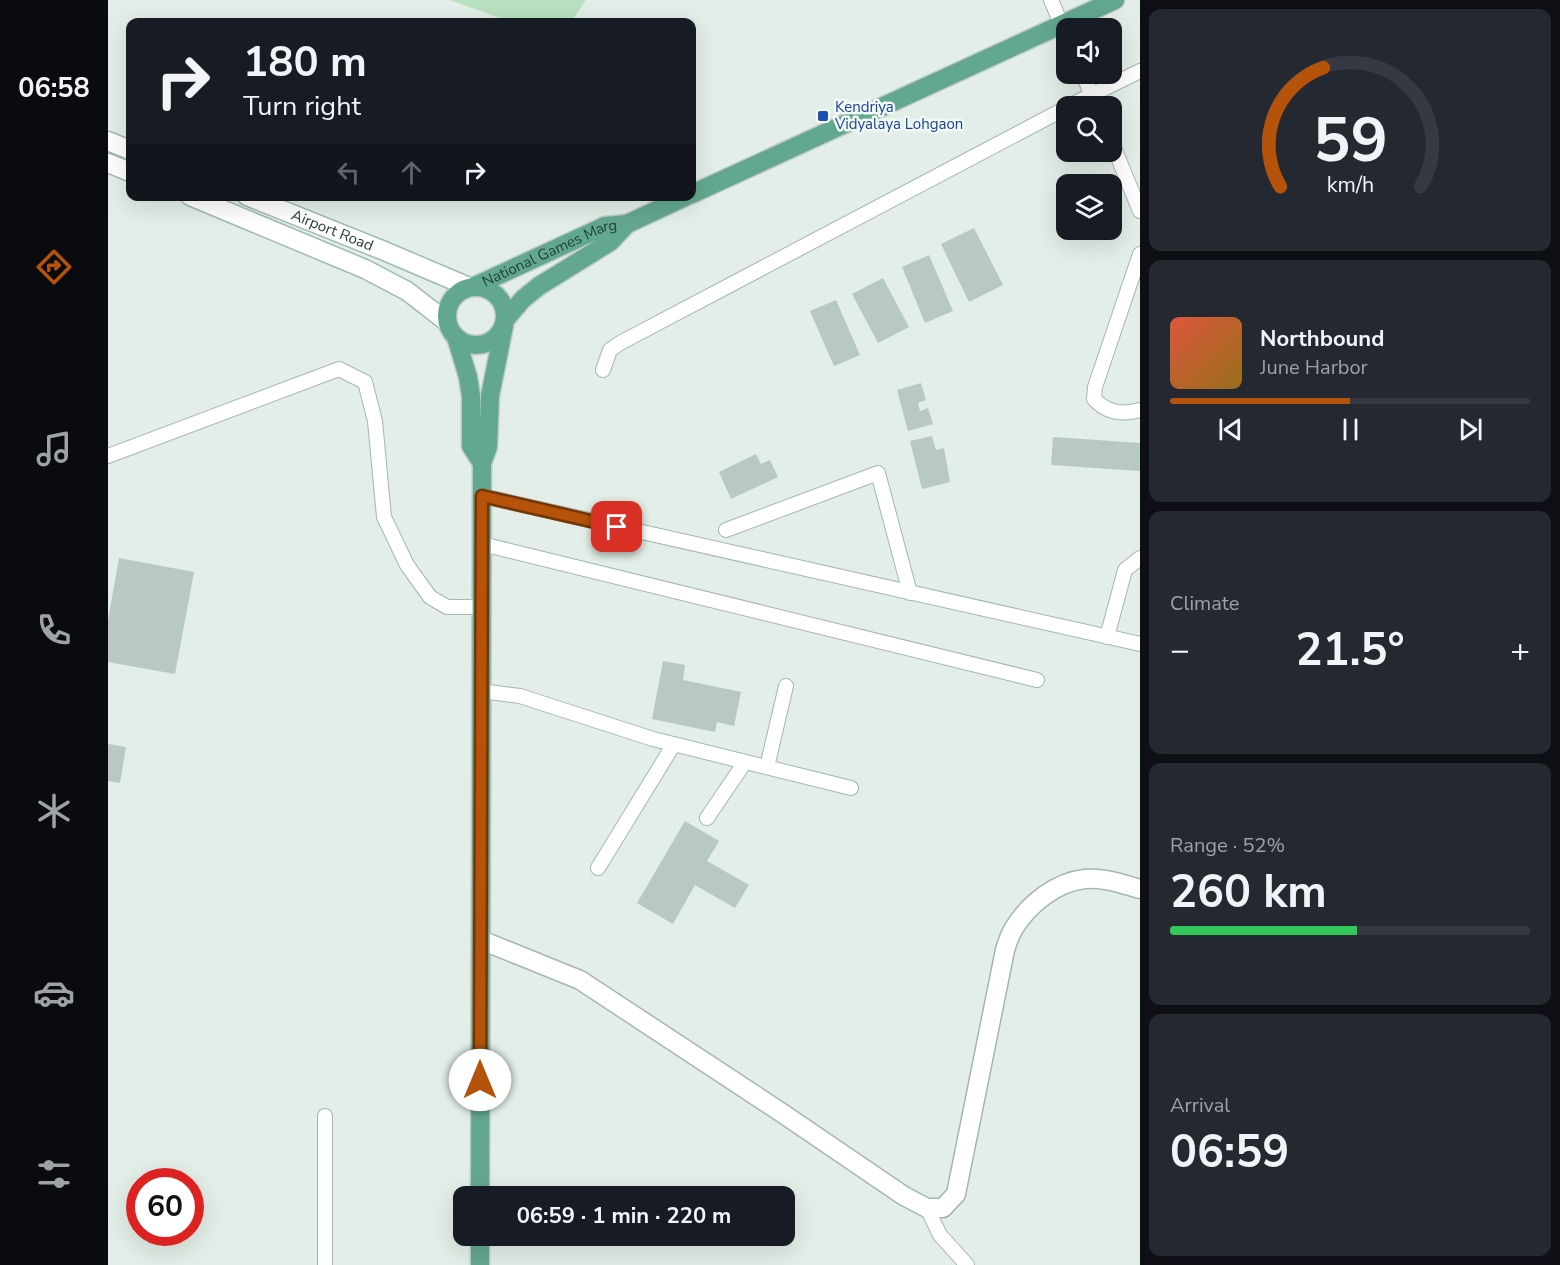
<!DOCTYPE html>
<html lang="en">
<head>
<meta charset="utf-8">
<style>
  body { margin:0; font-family:"Nunito Sans",sans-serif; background:#242831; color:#f1f3f6; height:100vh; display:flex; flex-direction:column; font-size:22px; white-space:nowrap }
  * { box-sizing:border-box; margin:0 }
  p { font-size:20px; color:#9ea1a6 }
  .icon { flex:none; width:33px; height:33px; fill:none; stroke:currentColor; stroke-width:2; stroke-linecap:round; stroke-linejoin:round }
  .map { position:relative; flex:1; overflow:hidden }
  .side { display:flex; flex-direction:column; gap:9px; padding:9px; background:#0d0f14; width:420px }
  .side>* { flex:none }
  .hud { position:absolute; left:18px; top:18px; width:570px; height:183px; border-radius:12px; box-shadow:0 6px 24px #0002; background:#171b24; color:#f1f3f6; overflow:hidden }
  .buttons { position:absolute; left:948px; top:18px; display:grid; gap:12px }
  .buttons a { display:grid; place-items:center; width:66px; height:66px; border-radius:12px; background:#171b24; box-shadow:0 6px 24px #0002; font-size:30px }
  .speed { position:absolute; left:18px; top:1168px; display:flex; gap:12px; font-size:30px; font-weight:700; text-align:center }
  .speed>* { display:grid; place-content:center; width:78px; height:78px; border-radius:50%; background:#171b24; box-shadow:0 6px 24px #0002; line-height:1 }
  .speed .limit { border:9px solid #d22; background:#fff; color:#111 }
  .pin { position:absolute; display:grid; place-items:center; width:51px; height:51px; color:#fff; margin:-26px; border-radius:12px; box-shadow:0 3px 9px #0006 }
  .me { position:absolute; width:66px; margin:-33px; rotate:0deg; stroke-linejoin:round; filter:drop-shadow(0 0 4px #0008) }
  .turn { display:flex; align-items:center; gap:21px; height:126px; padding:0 18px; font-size:27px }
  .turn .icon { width:78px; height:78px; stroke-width:2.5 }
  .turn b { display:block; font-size:42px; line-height:51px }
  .lanes { display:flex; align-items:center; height:57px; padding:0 18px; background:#0003; justify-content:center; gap:30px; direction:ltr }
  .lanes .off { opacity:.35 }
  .big { font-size:45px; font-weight:700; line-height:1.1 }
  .side .widget { flex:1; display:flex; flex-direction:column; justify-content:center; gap:9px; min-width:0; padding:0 21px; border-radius:12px; background:#242831 }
  .side .dial { align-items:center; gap:0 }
  .dial svg { height:156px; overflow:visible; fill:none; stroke:#363941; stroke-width:7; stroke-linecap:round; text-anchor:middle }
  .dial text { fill:#f1f3f6; stroke:none }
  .song { display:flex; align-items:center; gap:18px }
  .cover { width:72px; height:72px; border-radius:9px; background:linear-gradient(135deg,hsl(10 70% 55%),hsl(40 70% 35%)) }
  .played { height:6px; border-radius:3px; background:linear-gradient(90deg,#b45309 50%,#363941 50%) }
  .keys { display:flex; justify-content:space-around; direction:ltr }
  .heat { display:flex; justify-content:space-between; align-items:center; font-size:33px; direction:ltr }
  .charge { height:9px; border-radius:4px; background:linear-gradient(90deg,#34c759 52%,#363941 0) }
  .trip { position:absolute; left:345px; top:1186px; width:342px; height:60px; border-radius:12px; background:#171b24; box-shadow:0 6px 24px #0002; font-weight:700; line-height:60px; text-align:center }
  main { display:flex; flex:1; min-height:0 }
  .tab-bar { display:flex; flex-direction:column; width:108px; justify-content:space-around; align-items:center; background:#090b0e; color:#9ea1a6 }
  .tab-bar .icon { width:42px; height:42px }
  .tab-bar .active { color:#b45309 }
  .tab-bar b { font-size:27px; color:#f1f3f6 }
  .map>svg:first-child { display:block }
  .green { fill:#b9e1bf }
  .building { fill:#b7c9c0 }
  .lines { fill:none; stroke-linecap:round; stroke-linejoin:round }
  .lane-casing { stroke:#a4b7ae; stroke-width:16 }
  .street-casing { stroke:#a4b7ae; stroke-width:21 }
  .secondary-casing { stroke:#9fbbae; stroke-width:21 }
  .primary-casing { stroke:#c1cac6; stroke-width:21 }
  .lane { stroke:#fff; stroke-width:14 }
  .street { stroke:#fff; stroke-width:18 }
  .secondary { stroke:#fff; stroke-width:18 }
  .primary { stroke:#62a88e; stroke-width:18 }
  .route-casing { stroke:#753606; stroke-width:15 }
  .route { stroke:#b45309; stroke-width:10 }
  .transit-dot { fill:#1a4fb4; stroke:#f3faf6; stroke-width:2 }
  .labels { text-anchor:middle; stroke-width:5; stroke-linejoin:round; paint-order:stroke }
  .transit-label { font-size:15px; fill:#164399; stroke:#f3faf6; text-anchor:start }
  .street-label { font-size:15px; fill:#204134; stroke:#f3faf6 }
</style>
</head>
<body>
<main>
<nav class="tab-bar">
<b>06:58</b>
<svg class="icon active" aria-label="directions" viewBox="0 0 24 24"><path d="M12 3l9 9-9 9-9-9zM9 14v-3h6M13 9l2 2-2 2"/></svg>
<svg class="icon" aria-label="music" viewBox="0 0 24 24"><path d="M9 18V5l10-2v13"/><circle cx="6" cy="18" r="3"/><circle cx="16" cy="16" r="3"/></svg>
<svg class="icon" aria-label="phone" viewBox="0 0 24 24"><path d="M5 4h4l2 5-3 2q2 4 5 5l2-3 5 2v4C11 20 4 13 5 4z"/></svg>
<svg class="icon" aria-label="climate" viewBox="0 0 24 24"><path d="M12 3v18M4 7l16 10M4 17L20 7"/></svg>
<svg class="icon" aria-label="car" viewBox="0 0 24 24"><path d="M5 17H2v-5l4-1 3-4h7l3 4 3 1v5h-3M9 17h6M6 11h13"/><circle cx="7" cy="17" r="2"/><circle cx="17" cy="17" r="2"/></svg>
<svg class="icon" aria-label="filters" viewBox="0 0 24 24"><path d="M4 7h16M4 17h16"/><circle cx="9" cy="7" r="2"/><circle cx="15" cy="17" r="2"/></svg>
</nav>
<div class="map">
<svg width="1032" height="1265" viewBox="0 0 1032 1265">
  <rect width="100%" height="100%" fill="#e2eee7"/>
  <!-- green -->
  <path class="green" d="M342 0H478L463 22H403Z"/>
  <!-- building -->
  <path class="building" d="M866 228 895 285 861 302 833 244Z
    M821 255 845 311 817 323 794 267Z
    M775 278 801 327 770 343 744 294Z
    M728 300 752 355 726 366 702 311Z
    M813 383 818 400 810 403 812 411 820 408 825 424 800 431 789 390Z
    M824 436 828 450 836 448 842 482 814 489 802 441Z
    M945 437 1032 443V471L943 465Z
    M648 454 653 464 662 460 670 477 623 499 611 472Z
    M11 558 86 572 67 674 0 662V620Z
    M555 661 577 665 575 680 633 692 626 726 609 722 607 732 544 719Z
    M0 744 18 747 12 783 0 781Z
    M577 821 611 841 599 861 641 885 627 908 587 885 565 924 529 903Z"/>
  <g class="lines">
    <!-- lane casing -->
    <g class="lane-casing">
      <path id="lane" d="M943 0 958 35
        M975 74 988 106
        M961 106 1032 71
        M1004 143 1032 211
        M1032 254 987 387 986 399C999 413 1015 415 1032 410
        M495 370 502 350 512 343 958 108
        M0 456 231 369 257 382 267 421 276 517 299 565 322 597 339 607H373
        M374 496 1032 644
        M618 530 770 473 802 593
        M374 544 929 680
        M999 637 1017 570 1032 558
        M373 691 412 696 545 739 743 788
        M659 767 678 686
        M599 818 637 762
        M490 868 566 744
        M819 1208 832 1235 859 1265
        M217 1265V1116"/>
    </g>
    <!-- street casing -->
    <g class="street-casing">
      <path id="street" d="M373 940 472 980 674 1113 796 1196 819 1208H835L848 1194 897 950C899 943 902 935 906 928 921 904 948 882 977 879 996 877 1014 884 1032 889"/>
    </g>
    <!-- secondary casing -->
    <g class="secondary-casing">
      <g id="secondary">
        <path d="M0 141 22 150"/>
        <path d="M0 163 22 172"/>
        <path d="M82 196 257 269 299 291 339 322"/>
        <path id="s1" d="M139 196 274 250 361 287"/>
      </g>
    </g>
    <!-- primary casing -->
    <g class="primary-casing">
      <g id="primary">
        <path d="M584 194 1007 0"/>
        <path id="s2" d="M367 286 497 226 519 224 579 196"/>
        <circle cx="368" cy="316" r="29"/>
        <path d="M397 320 415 299 431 286 502 242 519 224"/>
        <path d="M348 337 360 377 363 396V446L374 463"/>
        <path d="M372 1197 374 463 380 447 382 396 396 326"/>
        <path d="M372 1265V1236"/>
      </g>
    </g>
    <!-- lane -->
    <use href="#lane" class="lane"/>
    <!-- street -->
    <use href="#street" class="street"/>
    <!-- secondary -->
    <use href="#secondary" class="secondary"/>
    <!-- primary -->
    <use href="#primary" class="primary"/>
  </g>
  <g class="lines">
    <!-- route casing -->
    <g class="route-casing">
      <path id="route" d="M372 1080 374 496 509 527"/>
    </g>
    <!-- route -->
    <use href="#route" class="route"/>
  </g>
  <!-- markers -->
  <rect class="transit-dot" x="709" y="110" width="12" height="12" rx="3"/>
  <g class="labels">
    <!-- transit labels -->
    <g class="transit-label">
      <text x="727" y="112">Kendriya<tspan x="727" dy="17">Vidyalaya Lohgaon</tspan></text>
    </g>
    <!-- street labels -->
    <g class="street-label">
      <text dy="5" stroke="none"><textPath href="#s1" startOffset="92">Airport Road</textPath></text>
      <text dy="5" stroke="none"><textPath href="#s2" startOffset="82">National Games Marg</textPath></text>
    </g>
  </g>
</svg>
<div class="buttons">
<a><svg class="icon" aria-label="sound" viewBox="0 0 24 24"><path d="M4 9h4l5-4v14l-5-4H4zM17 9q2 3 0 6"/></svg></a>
<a><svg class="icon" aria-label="search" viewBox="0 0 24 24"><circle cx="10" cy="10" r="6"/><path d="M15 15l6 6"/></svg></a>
<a><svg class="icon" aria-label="layers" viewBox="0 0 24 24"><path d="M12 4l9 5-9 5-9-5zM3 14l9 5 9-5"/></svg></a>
</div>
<div class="speed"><div class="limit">60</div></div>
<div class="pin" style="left:509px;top:527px;background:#d93025"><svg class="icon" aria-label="arrive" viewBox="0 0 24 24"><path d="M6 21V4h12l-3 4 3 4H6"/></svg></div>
<svg class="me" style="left:372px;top:1080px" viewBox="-20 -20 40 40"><circle r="19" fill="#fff"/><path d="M0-13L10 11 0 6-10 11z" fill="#b45309"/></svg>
<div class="trip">06:59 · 1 min · 220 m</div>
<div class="hud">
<div class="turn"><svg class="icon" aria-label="right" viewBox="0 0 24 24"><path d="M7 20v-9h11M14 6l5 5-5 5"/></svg><div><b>180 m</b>Turn right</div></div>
<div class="lanes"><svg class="icon off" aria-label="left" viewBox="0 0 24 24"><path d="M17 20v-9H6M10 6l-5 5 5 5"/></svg><svg class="icon off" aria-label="ahead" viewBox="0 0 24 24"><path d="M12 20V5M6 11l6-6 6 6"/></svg><svg class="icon" aria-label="right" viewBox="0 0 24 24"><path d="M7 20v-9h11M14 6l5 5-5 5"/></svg></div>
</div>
</div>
<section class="side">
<div class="widget dial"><svg viewBox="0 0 100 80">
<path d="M14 69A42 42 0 1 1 86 69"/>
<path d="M14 69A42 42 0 0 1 36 8" stroke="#b45309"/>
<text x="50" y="56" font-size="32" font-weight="700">59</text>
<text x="50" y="72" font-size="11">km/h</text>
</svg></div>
<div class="widget">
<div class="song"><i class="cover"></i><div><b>Northbound</b><p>June Harbor</p></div></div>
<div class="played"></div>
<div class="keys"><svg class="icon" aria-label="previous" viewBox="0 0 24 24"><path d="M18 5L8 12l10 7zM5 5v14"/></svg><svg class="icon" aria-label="pause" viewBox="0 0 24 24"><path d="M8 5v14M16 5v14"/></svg><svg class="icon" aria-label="next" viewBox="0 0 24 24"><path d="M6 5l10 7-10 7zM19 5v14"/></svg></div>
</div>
<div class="widget"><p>Climate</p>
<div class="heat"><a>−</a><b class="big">21.5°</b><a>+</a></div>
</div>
<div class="widget"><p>Range · 52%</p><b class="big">260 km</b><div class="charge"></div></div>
<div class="widget"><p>Arrival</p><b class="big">06:59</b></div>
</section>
</main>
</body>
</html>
